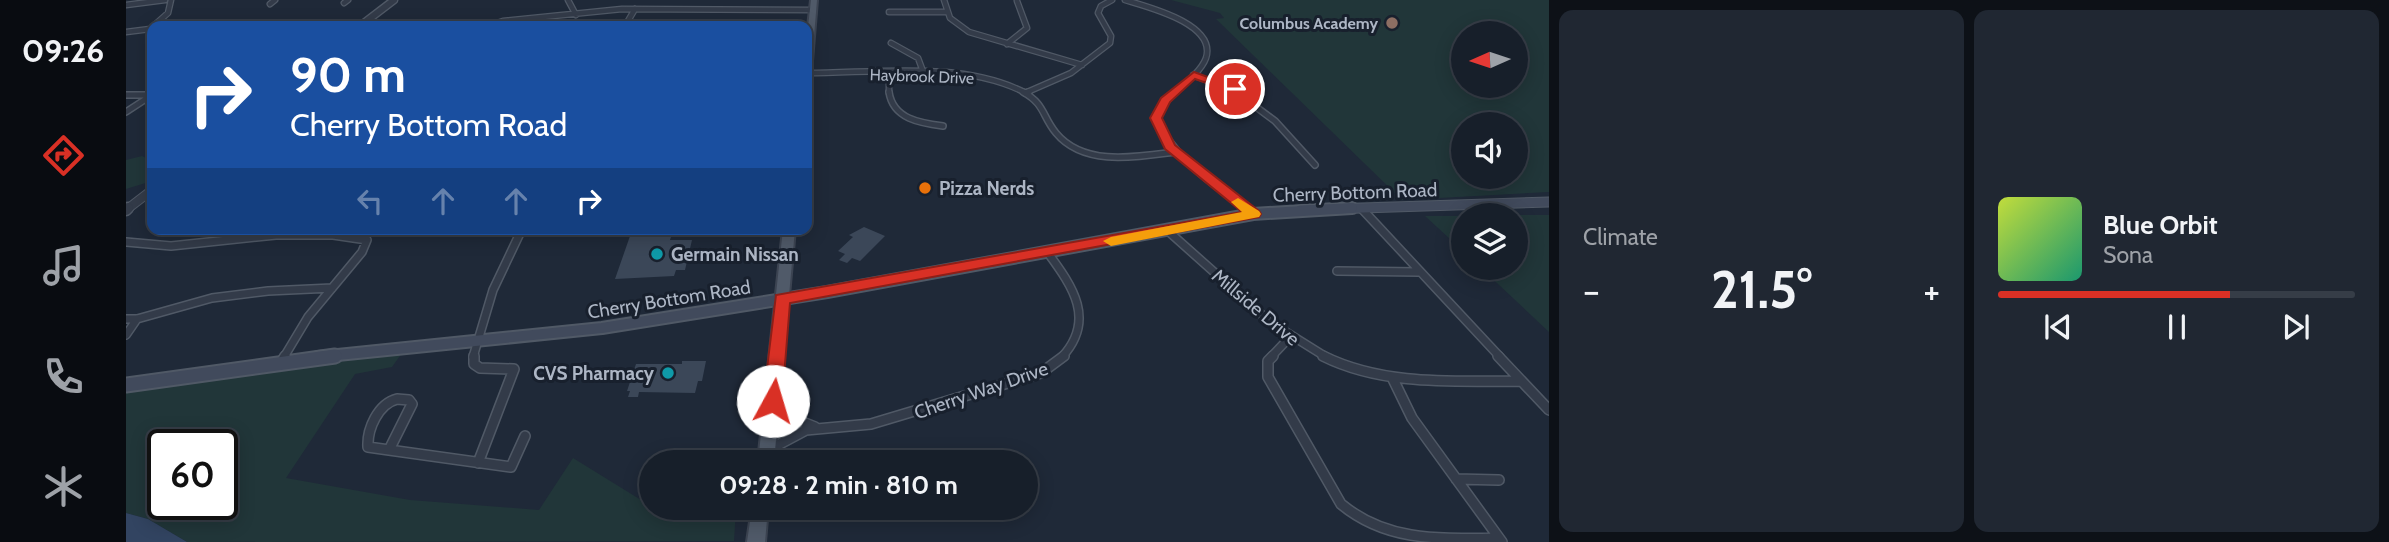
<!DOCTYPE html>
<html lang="en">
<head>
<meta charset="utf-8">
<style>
  body { margin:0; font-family:Cabin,sans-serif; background:#202732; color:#f1f3f6; height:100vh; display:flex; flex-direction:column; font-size:26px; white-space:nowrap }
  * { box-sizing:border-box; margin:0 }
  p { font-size:23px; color:#9ea2a8 }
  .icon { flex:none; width:38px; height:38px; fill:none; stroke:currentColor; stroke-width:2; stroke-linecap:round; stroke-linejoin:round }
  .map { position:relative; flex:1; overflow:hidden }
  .sheet { display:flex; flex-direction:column; gap:10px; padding:10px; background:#0d1117; width:840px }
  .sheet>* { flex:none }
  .banner { position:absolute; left:21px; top:21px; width:665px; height:214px; border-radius:14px; box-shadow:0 4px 18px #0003,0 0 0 2px #363d47; background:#1a4fa0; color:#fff; overflow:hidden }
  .needle { width:46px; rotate:267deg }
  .tools { position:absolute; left:1325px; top:21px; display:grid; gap:14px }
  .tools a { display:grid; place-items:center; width:77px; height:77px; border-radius:50%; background:#171f2a; box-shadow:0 4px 18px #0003,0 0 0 2px #363d47; font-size:35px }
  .speed { position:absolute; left:21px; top:429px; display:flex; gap:14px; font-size:35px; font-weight:700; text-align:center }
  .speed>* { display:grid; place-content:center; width:91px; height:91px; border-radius:50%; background:#171f2a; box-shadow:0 4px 18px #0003,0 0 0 2px #363d47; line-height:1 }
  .speed .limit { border:4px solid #111; border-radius:10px; background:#fff; color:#111 }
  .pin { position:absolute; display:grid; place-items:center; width:60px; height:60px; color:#fff; margin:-30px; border:4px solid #fff; border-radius:50%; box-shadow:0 2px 7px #0007 }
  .me { position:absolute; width:77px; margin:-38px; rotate:6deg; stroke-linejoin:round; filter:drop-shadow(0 0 5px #0008) }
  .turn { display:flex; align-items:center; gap:24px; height:147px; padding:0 28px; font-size:32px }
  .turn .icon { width:91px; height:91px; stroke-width:2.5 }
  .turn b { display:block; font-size:49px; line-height:60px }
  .lanes { display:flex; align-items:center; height:66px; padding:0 28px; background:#0003; justify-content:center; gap:35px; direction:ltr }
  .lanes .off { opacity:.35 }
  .big { font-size:52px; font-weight:800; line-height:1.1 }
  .sheet .card { flex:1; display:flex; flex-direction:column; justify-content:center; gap:10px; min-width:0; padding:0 24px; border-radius:14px; background:#202732 }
  .song { display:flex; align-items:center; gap:21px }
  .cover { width:84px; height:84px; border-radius:10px; background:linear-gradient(135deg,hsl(70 70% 55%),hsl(160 70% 35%)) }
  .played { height:7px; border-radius:4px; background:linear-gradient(90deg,#d93025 65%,#363d47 65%) }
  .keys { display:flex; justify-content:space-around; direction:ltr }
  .heat { display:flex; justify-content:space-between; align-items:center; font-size:38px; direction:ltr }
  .sheet .tiles { flex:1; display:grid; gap:10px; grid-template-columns:repeat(2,1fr) }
  .trip { position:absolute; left:513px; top:450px; width:399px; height:70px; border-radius:35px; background:#171f2a; box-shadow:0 4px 18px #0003,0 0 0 2px #363d47; font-weight:800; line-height:70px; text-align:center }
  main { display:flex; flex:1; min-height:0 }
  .tab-bar { display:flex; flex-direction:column; width:126px; justify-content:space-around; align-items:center; background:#090c11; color:#9ea2a8 }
  .tab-bar .icon { width:49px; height:49px }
  .tab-bar .on { color:#d93025 }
  .tab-bar b { font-size:32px; color:#f1f3f6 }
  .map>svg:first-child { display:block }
  .green { fill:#213639; fill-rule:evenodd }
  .water { fill:#324461 }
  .building { fill:#3b4758 }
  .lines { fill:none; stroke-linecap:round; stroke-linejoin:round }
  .minor-far3-casing { stroke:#505966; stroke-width:7 }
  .minor-far2-casing { stroke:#505966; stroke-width:8 }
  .minor-far1-casing { stroke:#505966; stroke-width:10 }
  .minor-casing { stroke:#505966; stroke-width:12 }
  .tertiary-far2-casing { stroke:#505966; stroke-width:9 }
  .tertiary-far1-casing { stroke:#505966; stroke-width:10 }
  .tertiary-casing { stroke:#505966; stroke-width:13 }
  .secondary-far2-casing { stroke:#505966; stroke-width:11 }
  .secondary-far1-casing { stroke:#505966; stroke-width:14 }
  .secondary-casing { stroke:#505966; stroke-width:17 }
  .primary-casing { stroke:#3c4452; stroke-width:4 }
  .minor-far3 { stroke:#333b49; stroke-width:4.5 }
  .minor-far2 { stroke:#333b49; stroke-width:5 }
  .minor-far1 { stroke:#333b49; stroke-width:7 }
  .minor { stroke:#333b49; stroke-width:9 }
  .tertiary-far2 { stroke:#333b49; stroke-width:6 }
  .tertiary-far1 { stroke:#333b49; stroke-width:8 }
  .tertiary { stroke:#333b49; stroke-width:10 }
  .secondary-far2 { stroke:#414a5c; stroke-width:9 }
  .secondary-far1 { stroke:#414a5c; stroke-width:10 }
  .secondary { stroke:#414a5c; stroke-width:13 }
  .primary { fill:#505a69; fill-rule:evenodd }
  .route { fill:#d93025; stroke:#8d1f18; stroke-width:2 }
  .slow { fill:#f59e0b }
  .education-dot { fill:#8d6e63; stroke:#18202d; stroke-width:2.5 }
  .food-dot { fill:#e8710a; stroke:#18202d; stroke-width:2.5 }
  .culture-dot { fill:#0f9aa8; stroke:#18202d; stroke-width:2.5 }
  .labels { text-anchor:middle; stroke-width:6; stroke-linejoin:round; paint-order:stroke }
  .far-poi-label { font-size:16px; font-weight:bold; fill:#adb6c5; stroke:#18202d; text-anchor:end }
  .far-street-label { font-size:16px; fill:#adb6c5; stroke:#18202d }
  .poi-label { font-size:19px; font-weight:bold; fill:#adb6c5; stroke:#18202d; text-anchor:start }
  .street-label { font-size:19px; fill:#adb6c5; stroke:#18202d }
</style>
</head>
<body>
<main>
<nav class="tab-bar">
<b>09:26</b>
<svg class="icon on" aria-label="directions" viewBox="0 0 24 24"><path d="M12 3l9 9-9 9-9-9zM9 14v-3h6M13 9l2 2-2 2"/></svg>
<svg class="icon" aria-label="music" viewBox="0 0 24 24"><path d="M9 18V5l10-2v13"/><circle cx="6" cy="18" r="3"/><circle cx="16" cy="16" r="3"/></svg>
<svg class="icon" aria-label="phone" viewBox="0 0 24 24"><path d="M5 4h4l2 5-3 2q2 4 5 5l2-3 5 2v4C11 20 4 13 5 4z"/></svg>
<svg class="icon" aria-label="climate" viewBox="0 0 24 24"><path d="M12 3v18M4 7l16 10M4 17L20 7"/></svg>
</nav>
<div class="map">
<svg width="1423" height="542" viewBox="0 0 1423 542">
  <rect width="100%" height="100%" fill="#1f2938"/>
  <!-- green -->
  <path class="green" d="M1045 0H1423V192L1276 200 1090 19 1098 18 1094 13ZM1337 33H1390V86H1337ZM1390 124V177H1337V124Z
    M16 156 24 160 26 158V181L0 189V160Z
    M1385 215H1423V332L1355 268H1390V215Z
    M1300 216H1337V251L1299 216Z
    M276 353 266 367 229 374 160 478 284 500 413 510 447 458 515 500H525V508H610L608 541 61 542 22 519 0 513V390L100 374ZM37 444H96V504H37Z"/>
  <!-- water -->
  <path class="water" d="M0 513 22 519 61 542H0Z"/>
  <!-- building -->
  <path class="building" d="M738 227 759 236 734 261 726 258 721 263 713 260 719 254 712 251 727 237 723 235Z
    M524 231H547L544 240H566L559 270H550L548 276 489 279 504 236H523Z
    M556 361H580L576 381H572L569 393 513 392 512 397H502L504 391H501L510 364H556Z"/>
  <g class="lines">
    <!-- minor-far3 casing -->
    <g class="minor-far3-casing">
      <path id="minor-far3" d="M442 0 450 15
        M818 0 824 18 843 32 956 65
        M999 0C1022 7 1091 24 1080 58 1075 72 1058 84 1047 93
        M218 3 222 0
        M144 4 149 0
        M0 5 39 0
        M763 12H821
        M362 26 377 21 496 9 687 10
        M499 26 509 9
        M0 32 24 29
        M26 33 24 29 42 13 45 0
        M765 43 792 58 798 74
        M881 44 901 28 891 1
        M681 73C752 73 835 60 900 93
        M763 74V93
        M1067 75 1113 93
        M899 93 945 73 984 43 985 36 972 13 975 6 986 0"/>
    </g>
    <!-- minor-far2 casing -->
    <g class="minor-far2-casing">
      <path id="minor-far2" d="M763 92C767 119 794 123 817 126
        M897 92C919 104 916 116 930 133 958 167 1011 157 1049 152
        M1049 92 1037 105 1030 118C1049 160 1086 183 1122 210
        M1110 92 1149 121 1189 165
        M899 93 903 92
        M0 95H26
        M0 112 26 95"/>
    </g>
    <!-- minor-far1 casing -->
    <g class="minor-far1-casing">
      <path id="minor-far1" d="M1120 208 1127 214
        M1236 209 1374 357
        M1042 231 1144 322 1200 357
        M0 242 45 246 150 235H207L241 240 236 252 182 317 158 357
        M922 253C947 287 970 320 936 357
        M1211 271 1293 272
        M0 319H11L86 298 142 291 206 288
        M0 335 11 319
        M347 357 367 290 396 229
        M1145 357 1163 338"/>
    </g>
    <!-- minor casing -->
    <g class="minor-casing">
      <path id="minor" d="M348 356V364L354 368 388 369 352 463
        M1147 356 1142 361V377L1215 504C1261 542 1313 539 1373 538
        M1197 356C1257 386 1328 381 1394 381
        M1372 356 1423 410
        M156 361 159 356
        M1266 377 1286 418 1376 542
        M271 399 283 400 286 404 263 450 242 447C241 429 252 404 271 399Z
        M647 401 669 419 689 427
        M263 450 385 467 399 436
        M640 462 650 446 680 430 745 424 915 373 938 356
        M1330 479 1373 480"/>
    </g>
    <!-- tertiary-far2 casing -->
    <g class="tertiary-far2-casing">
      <path id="tertiary-far2" d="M234 26 268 0"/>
    </g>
    <!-- tertiary-far1 casing -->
    <g class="tertiary-far1-casing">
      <path id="tertiary-far1" d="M0 210 26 190"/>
    </g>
    <!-- tertiary casing -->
    <g class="tertiary-casing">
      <path id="tertiary" d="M0 210 2 208"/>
    </g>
    <!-- secondary-far2 casing -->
    <g class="secondary-far2-casing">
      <path id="secondary-far2" d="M1174 210 1423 202"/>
    </g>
    <!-- secondary-far1 casing -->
    <g class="secondary-far1-casing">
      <path id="secondary-far1" d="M192 357 476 328 701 292 1127 214 1226 208"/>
    </g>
    <!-- secondary casing -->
    <g class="secondary-casing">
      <path id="secondary" d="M0 385 209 356"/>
    </g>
    <!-- primary casing -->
    <g class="primary-casing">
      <path id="primary" d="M685 0H691L685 73 681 76V36Z
        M657 229H669L648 462H632Z
        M626 508H642L639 542H621Z"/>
    </g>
    <!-- minor-far3 -->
    <use href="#minor-far3" class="minor-far3"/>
    <!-- minor-far2 -->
    <use href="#minor-far2" class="minor-far2"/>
    <!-- minor-far1 -->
    <use href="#minor-far1" class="minor-far1"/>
    <!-- minor -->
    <use href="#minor" class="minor"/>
    <!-- tertiary-far2 -->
    <use href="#tertiary-far2" class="tertiary-far2"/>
    <!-- tertiary-far1 -->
    <use href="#tertiary-far1" class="tertiary-far1"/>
    <!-- tertiary -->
    <use href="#tertiary" class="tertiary"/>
    <!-- secondary-far2 -->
    <use href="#secondary-far2" class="secondary-far2"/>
    <!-- secondary-far1 -->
    <use href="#secondary-far1" class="secondary-far1"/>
    <!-- secondary -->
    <use href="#secondary" class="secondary"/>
    <!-- primary -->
    <use href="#primary" class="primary"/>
  </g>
  <!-- route -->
  <path class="route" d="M1068 72 1115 89 1109 93 1069 79 1044 102 1036 118 1049 145 1133 211 1135 214 1133 217 664 303 656 401 653 406 647 409 640 406 637 401 650 295 1116 212 1039 149 1024 118 1035 98Z"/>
  <!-- slow -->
  <path class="slow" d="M1112 198 1133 211 1135 214 1133 217 985 246 977 241 985 237 1116 212 1105 202Z"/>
  <!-- markers -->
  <circle class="education-dot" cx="1266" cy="23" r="7"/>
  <circle class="food-dot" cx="799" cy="188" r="7"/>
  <g class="culture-dot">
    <circle cx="531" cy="254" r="7"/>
    <circle cx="542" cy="373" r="7"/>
  </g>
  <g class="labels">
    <!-- far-poi labels -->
    <g class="far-poi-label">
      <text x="1252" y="29">Columbus Academy</text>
    </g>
    <!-- far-street labels -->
    <g class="far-street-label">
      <text transform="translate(796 76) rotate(2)" y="6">Haybrook Drive</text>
    </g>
    <!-- poi labels -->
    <g class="poi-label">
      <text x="813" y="195">Pizza Nerds</text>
      <text x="545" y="261">Germain Nissan</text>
      <text x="528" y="380" text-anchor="end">CVS Pharmacy</text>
    </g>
    <!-- street labels -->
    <g class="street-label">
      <text transform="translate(1229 192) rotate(-2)" y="7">Cherry Bottom Road</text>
      <text transform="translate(543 299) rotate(-9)" y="7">Cherry Bottom Road</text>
      <text transform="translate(1130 307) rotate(40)" y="7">Millside Drive</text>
      <text transform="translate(855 390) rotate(-19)" y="7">Cherry Way Drive</text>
    </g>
  </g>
</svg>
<div class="tools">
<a><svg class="needle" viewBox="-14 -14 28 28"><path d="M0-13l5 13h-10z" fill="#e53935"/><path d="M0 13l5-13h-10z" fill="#9ea2a8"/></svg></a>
<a><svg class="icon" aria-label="sound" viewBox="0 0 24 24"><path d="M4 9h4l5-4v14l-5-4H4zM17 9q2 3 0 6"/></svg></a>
<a><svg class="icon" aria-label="layers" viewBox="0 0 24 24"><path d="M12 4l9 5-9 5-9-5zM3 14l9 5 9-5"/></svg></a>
</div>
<div class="speed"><div class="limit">60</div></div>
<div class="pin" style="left:1109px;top:89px;background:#d93025"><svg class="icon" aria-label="arrive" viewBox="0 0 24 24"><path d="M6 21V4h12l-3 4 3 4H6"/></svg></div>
<svg class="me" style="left:647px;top:401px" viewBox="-20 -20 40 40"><circle r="19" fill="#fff"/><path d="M0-13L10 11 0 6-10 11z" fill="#d93025"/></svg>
<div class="trip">09:28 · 2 min · 810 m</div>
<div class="banner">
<div class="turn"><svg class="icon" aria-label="right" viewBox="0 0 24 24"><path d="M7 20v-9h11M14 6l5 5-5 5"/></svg><div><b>90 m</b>Cherry Bottom Road</div></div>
<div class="lanes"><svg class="icon off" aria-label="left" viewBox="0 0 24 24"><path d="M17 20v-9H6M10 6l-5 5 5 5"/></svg><svg class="icon off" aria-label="ahead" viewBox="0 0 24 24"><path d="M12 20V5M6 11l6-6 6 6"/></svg><svg class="icon off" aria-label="ahead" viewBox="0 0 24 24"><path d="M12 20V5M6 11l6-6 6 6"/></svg><svg class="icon" aria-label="right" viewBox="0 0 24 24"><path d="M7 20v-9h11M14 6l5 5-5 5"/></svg></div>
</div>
</div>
<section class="sheet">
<div class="tiles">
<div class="card"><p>Climate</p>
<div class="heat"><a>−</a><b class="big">21.5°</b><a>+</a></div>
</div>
<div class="card">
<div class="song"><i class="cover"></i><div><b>Blue Orbit</b><p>Sona</p></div></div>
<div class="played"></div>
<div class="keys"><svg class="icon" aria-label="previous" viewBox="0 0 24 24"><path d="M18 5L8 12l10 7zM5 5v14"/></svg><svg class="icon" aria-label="pause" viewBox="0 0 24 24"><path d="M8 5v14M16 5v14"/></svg><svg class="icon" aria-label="next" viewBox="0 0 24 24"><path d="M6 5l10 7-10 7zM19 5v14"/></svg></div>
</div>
</div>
</section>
</main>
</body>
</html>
